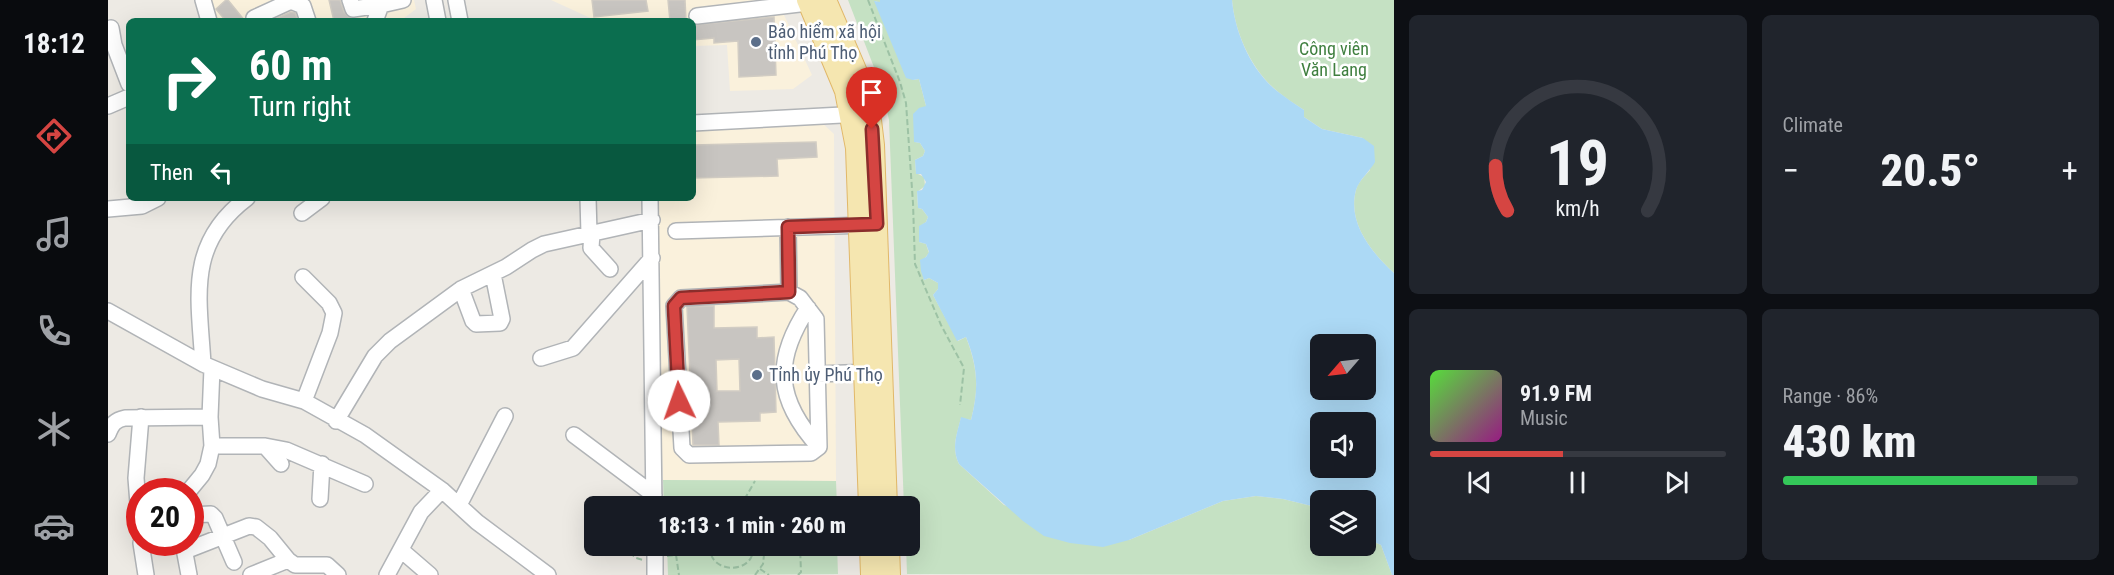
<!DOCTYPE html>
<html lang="en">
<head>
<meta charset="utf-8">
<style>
  body { margin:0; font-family:"Roboto Condensed",sans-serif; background:#20242c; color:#f1f3f6; height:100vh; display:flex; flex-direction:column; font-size:22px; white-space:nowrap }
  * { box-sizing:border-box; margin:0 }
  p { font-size:20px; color:#9ea1a6 }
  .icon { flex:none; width:33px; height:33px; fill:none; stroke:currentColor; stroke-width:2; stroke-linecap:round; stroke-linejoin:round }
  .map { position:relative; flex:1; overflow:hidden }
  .drawer { display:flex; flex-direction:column; gap:15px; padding:15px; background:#0d0f14; width:720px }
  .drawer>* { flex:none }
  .top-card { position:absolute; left:18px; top:18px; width:570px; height:183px; border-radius:9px; box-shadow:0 6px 24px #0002; background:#0b6e4f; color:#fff; overflow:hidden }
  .needle { width:39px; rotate:242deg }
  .tools { position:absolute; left:1202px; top:334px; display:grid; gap:12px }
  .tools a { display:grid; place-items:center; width:66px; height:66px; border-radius:9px; background:#171b24; box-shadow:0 6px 24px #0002; font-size:30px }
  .speed { position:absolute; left:18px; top:478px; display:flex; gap:12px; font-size:30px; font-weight:700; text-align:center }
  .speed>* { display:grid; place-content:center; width:78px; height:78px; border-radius:50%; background:#171b24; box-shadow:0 6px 24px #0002; line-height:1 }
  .speed .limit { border:9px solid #d22; background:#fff; color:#111 }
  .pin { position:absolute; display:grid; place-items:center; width:51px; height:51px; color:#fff; margin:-62px -26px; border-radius:50% 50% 50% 0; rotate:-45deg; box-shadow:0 0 6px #0007 }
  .pin .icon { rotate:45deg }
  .me { position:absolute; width:66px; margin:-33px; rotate:357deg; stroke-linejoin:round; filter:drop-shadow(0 0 4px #0008) }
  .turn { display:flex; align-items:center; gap:21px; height:126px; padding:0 24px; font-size:27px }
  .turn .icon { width:78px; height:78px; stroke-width:2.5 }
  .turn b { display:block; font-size:42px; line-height:51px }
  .then { display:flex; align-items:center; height:57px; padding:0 24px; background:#0003; gap:12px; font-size:22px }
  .big { font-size:45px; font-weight:800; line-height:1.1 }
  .drawer .card { flex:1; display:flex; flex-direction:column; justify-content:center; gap:9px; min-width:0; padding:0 21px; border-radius:9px; background:#20242c }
  .drawer .dial { align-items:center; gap:0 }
  .dial svg { height:156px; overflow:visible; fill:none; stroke:#363941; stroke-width:7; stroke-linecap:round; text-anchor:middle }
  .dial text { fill:#f1f3f6; stroke:none }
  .song { display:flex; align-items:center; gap:18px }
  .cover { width:72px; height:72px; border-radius:9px; background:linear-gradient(135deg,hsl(110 70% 55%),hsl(310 70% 35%)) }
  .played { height:6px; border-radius:3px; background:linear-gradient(90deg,#d54542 45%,#363941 45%) }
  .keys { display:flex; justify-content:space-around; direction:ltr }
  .heat { display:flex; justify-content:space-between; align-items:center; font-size:33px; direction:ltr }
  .charge { height:9px; border-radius:4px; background:linear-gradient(90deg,#34c759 86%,#363941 0) }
  .drawer .tiles { flex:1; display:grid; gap:15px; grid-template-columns:repeat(2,1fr) }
  .trip { position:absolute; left:476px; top:496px; width:336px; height:60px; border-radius:9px; background:#171b24; box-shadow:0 6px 24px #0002; font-weight:800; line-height:60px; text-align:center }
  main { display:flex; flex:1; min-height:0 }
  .menu { display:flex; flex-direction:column; width:108px; justify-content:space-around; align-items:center; background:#090b0e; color:#9ea1a6 }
  .menu .icon { width:42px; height:42px }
  .menu .current { color:#d54542 }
  .menu b { font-size:27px; color:#f1f3f6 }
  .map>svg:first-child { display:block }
  .commercial { fill:#faf1dc }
  .green { fill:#c5e1c3 }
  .water { fill:#acd9f5; fill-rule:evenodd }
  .building { fill:#c8c5c1; stroke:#d1ccc3; stroke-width:1.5; fill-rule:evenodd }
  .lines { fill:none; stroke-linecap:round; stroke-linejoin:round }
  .minor-casing { stroke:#b1b4b7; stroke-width:18 }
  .major-casing { stroke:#e1b869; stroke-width:22 }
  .path { stroke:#9dc2a5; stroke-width:2; stroke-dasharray:6 3; stroke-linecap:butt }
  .minor { stroke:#fff; stroke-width:15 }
  .major { stroke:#f5e6b0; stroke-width:20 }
  .route-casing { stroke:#8a2d2b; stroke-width:15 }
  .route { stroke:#d54542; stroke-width:10 }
  .service-dot { fill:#5c6f8a; stroke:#fff; stroke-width:2 }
  .labels { text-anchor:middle; stroke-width:5; stroke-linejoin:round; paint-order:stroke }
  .service-label { font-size:18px; fill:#4e5e75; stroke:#fff; text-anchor:start }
  .park-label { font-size:18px; fill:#3f7f3f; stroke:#fff }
</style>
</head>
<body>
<main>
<nav class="menu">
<b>18:12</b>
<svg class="icon current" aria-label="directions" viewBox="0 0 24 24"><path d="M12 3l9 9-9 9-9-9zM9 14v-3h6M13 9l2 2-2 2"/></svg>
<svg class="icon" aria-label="music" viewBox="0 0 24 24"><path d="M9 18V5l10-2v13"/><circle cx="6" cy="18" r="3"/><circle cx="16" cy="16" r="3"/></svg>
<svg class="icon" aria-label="phone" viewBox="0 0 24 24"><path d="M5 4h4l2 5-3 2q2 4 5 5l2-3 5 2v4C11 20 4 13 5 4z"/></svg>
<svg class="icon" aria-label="climate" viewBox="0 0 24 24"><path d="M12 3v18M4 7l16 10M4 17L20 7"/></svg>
<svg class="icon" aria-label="car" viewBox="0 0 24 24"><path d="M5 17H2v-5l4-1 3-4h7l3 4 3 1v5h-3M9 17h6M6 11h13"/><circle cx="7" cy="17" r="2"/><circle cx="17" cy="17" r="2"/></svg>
</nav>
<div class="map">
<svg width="1286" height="575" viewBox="0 0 1286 575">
  <rect width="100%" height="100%" fill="#edeae4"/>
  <!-- commercial -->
  <path class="commercial" d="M101 0H306L308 9 292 21H107Z
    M443 0H669L704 75 685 89 622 91 619 45 585 46V21H489Z
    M713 122 726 134 728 481 555 480 545 198H585V126Z"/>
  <!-- green -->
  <path class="green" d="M740 0H772L773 3 767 1 805 80 811 79 818 106 807 142 812 143 817 151 815 156 807 160 808 173 816 177 817 186 809 192 810 208 814 209 820 217 818 222 811 227V242L818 244 821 253 816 259V280L821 278 830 283V289L825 295 850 341 858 337C870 369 871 388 863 420L853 418C849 434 843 448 851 464L896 505 1021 540 1115 501 1148 496 1175 499 1212 508V546H1257V538L1273 545 1284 575 799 574 798 546H801V507H796L781 120 774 88Z
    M1124 0H1286V273C1264 253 1239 223 1248 190 1250 182 1257 176 1262 170L1255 138 1214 129 1196 117V110C1187 104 1177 98 1169 91 1143 69 1127 33 1124 0Z
    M555 480 728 481 729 507H556Z
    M559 546H729L730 574 560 575Z"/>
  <!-- water -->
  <path class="water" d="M772 0H1124C1127 33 1143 70 1169 91 1178 98 1187 104 1196 110V117L1214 129 1255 138 1266 146 1267 162C1262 171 1251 180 1248 190 1239 223 1264 253 1286 273V575H1284L1273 545 1257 538V501H1212V508L1175 499 1148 496 1115 501 1021 540 995 547 962 543 936 536 915 521 851 464C843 448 849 434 853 417L863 420C871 389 870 367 858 337L849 341 825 295 830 289V283L821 278 816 280 813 271 812 260 818 257 821 252 818 244 811 242V226L818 222 820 217 814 209 810 208 809 191 814 190 818 182 813 174H808L807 160 815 156 817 151 812 143 806 142 805 114 811 108 818 106 811 79 805 80 798 78 766 1 772 2ZM1212 345H1257V390H1212ZM1212 423H1257V468H1212Z"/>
  <!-- building -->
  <path class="building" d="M118 0H120L137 21H118L108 9Z
    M221 0H232L236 12 242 18V21H226Z
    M484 0H538L540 11 486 17Z
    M560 0H577L578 21H562Z
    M183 12 187 13 190 21H163Z
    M666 17 668 75 631 77 630 41 606 43V38L585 40V25Z
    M708 142 709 157 669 159 670 176 585 178V145Z
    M606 306V328L649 327V338L666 337 668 412 652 413V421L610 422 611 445H585L579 307ZM631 359 632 391H609L608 360Z"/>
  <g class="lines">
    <!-- minor casing -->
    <g class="minor-casing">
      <path id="minor" d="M95 0 101 21
        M242 0 245 9 273 5
        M326 0 330 21
        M348 0 352 21
        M589 16 700 3
        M146 18 183 1 195 6 200 21
        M267 21 273 5 295 0
        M3 28 6 45 21 84
        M0 106 21 97
        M585 123 753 114
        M480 198 481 234
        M542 198 546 507
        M0 209 34 206 50 198
        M194 213 214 198
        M680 227 681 292
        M568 231 760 225
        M484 233 483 248 502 269
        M195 277 221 303 226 313 222 333 196 401
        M353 289 365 321 368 324 392 323 394 319 385 274
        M681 292 692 298 708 319 711 447 703 453 581 455 574 448 566 306 573 298Z
        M700 308C665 361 668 400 711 447
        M0 311 95 364 154 389 196 401 257 435 334 490 369 522 440 575
        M433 358 465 348 544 258
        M95 364C91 297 78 244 139 198
        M709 374 765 372
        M228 421 267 356 282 341 353 289 398 267 424 250 436 244 544 220
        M0 434C4 424 7 420 17 418L102 417
        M466 435 546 495
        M104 446H157L178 450 257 484
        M157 446 173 464
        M80 492 94 475 100 464 104 446 102 417 104 368
        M212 499 214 464
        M351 505 397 416
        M82 515 103 514 107 518 126 562
        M32 529 28 478 33 417
        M33 543 38 575
        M75 543 81 575
        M547 546V575
        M293 550 322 575
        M77 551 141 526 148 527 162 538 180 560 187 565H219L230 575
        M143 575 180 560
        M279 575 313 512 334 490"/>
    </g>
    <!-- major casing -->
    <g class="major-casing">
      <path id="major" d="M699 0 737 91 748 148 761 507
        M718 0 755 86 762 112 766 145 779 507
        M762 546 763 575
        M781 546 782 575"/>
    </g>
    <!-- path -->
    <path class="path" d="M760 0 792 82 798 103 805 203 807 264 833 325 856 368 852 405
      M632 507 647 481
      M515 546 528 558 535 560
      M602 546C600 575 648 575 645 546
      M568 555 571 575
      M559 556 601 551
      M652 569 661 575
      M647 575 655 564 657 546
      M690 575 693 572 692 546"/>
    <!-- minor -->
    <use href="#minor" class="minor"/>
    <!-- major -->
    <use href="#major" class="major"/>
  </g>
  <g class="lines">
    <!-- route casing -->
    <g class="route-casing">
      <path id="route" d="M571 401 566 306 573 298 681 292 680 227 769 224 764 129"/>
    </g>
    <!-- route -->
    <use href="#route" class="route"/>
  </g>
  <!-- markers -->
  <g class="service-dot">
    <circle cx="648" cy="42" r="6"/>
    <circle cx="649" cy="375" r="6"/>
  </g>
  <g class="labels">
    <!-- service labels -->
    <g class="service-label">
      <text x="660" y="38">Bảo hiểm xã hội<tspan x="660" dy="21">tỉnh Phú Thọ</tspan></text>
      <text x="661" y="381">Tỉnh ủy Phú Thọ</text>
    </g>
    <!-- park labels -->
    <g class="park-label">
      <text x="1226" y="55">Công viên<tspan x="1226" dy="21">Văn Lang</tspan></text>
    </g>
  </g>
</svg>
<div class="tools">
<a><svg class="needle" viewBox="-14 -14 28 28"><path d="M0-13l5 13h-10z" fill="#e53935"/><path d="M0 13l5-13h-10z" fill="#9ea1a6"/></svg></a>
<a><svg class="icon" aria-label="sound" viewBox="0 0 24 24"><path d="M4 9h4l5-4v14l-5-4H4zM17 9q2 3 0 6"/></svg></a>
<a><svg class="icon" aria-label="layers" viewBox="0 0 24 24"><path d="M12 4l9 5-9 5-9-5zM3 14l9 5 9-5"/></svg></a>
</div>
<div class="speed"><div class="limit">20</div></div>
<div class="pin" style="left:764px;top:129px;background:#d93025"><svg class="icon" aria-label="arrive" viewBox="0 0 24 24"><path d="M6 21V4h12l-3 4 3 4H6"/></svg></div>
<svg class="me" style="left:571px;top:401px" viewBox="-20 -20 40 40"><circle r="19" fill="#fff"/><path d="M0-13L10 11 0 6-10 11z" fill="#d54542"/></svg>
<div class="trip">18:13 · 1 min · 260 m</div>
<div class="top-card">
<div class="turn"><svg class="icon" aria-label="right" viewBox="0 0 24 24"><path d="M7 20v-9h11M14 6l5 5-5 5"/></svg><div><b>60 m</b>Turn right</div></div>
<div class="then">Then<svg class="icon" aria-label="left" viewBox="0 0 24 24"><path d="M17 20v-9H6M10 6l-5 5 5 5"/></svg></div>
</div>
</div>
<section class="drawer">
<div class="tiles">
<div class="card dial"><svg viewBox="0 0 100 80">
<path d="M14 69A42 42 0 1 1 86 69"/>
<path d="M14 69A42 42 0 0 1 8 46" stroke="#d54542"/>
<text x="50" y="56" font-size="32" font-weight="700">19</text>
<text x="50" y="72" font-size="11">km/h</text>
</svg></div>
<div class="card"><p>Climate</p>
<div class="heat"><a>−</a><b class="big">20.5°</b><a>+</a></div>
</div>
<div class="card">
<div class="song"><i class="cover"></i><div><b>91.9 FM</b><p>Music</p></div></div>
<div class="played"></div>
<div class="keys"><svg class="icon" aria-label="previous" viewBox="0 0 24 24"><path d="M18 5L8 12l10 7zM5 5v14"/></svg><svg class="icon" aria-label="pause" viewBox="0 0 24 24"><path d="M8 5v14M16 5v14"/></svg><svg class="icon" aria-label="next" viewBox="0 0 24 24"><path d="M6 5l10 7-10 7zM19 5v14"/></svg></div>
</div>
<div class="card"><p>Range · 86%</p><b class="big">430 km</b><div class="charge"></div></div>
</div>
</section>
</main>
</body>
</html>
